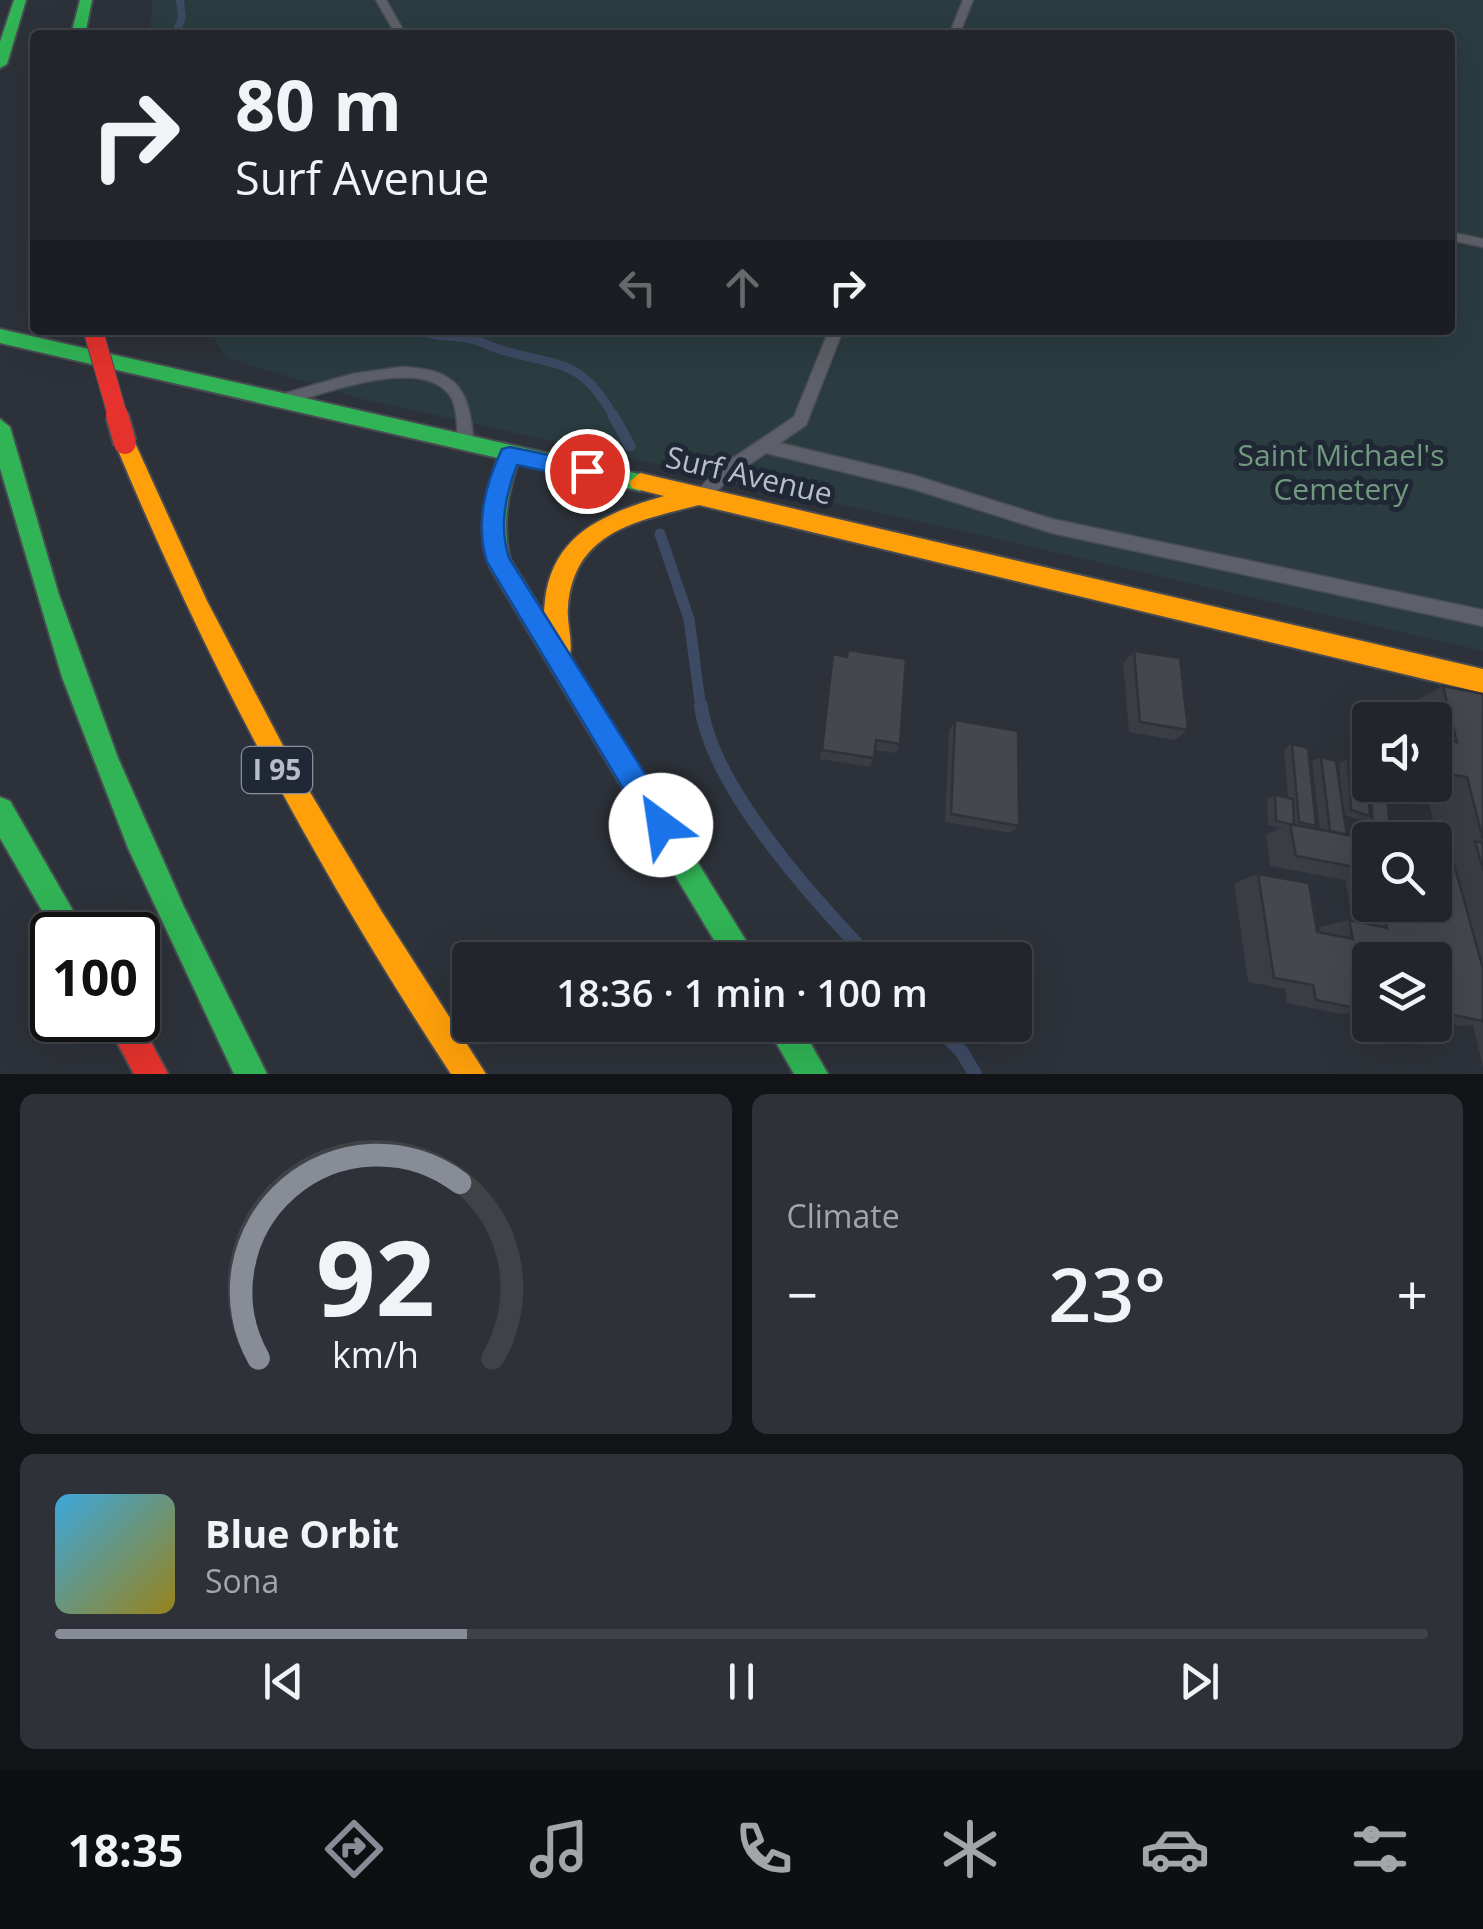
<!DOCTYPE html>
<html lang="en">
<head>
<meta charset="utf-8">
<style>
  body { margin:0; font-family:"Open Sans",sans-serif; background:#2e3137; color:#f1f3f6; height:100vh; display:flex; flex-direction:column; font-size:38px; white-space:nowrap }
  * { box-sizing:border-box; margin:0 }
  p { font-size:32px; color:#a2a5a9 }
  .icon { flex:none; width:55px; height:55px; fill:none; stroke:currentColor; stroke-width:2; stroke-linecap:round; stroke-linejoin:round }
  .map { position:relative; height:1074px; overflow:hidden }
  .side { display:flex; flex-direction:column; gap:20px; padding:20px; background:#131418; flex:1 }
  .side>* { flex:none }
  .banner { position:absolute; left:30px; top:30px; width:1425px; height:305px; border-radius:10px; box-shadow:0 10px 40px #0002,0 0 0 2px #3f4247; background:#22252b; color:#f1f3f6; overflow:hidden }
  .tools { position:absolute; left:1352px; top:702px; display:grid; gap:20px }
  .tools a { display:grid; place-items:center; width:100px; height:100px; border-radius:10px; background:#22252b; box-shadow:0 10px 40px #0002,0 0 0 2px #3f4247; font-size:50px }
  .speed { position:absolute; left:30px; top:912px; display:flex; gap:20px; font-size:50px; font-weight:700; text-align:center }
  .speed>* { display:grid; place-content:center; width:130px; height:130px; border-radius:50%; background:#22252b; box-shadow:0 10px 40px #0002,0 0 0 2px #3f4247; line-height:1 }
  .speed .limit { border:5px solid #111; border-radius:15px; background:#fff; color:#111 }
  .pin { position:absolute; display:grid; place-items:center; width:85px; height:85px; color:#fff; margin:-42px; border:5px solid #fff; border-radius:50%; box-shadow:0 2px 10px #0007 }
  .me { position:absolute; width:110px; margin:-55px; rotate:329deg; stroke-linejoin:round; filter:drop-shadow(0 0 8px #0008) }
  .turn { display:flex; align-items:center; gap:35px; height:210px; padding:0 40px; font-size:45px }
  .turn .icon { width:130px; height:130px; stroke-width:2.5 }
  .turn b { display:block; font-size:70px; line-height:85px }
  .lanes { display:flex; align-items:center; height:95px; padding:0 40px; background:#0003; justify-content:center; gap:50px; direction:ltr }
  .lanes .off { opacity:.35 }
  .big { font-size:75px; font-weight:600; line-height:1.1 }
  .side .card { flex:1; display:flex; flex-direction:column; justify-content:center; gap:15px; min-width:0; padding:0 35px; border-radius:15px; background:#2e3137 }
  .side .dial { align-items:center; gap:0 }
  .dial svg { height:260px; overflow:visible; fill:none; stroke:#3f4247; stroke-width:7; stroke-linecap:round; text-anchor:middle }
  .dial text { fill:#f1f3f6; stroke:none }
  .song { display:flex; align-items:center; gap:30px }
  .cover { width:120px; height:120px; border-radius:15px; background:linear-gradient(135deg,hsl(200 70% 55%),hsl(50 70% 35%)) }
  .played { height:10px; border-radius:5px; background:linear-gradient(90deg,#878c97 30%,#3f4247 30%) }
  .keys { display:flex; justify-content:space-around; direction:ltr }
  .heat { display:flex; justify-content:space-between; align-items:center; font-size:55px; direction:ltr }
  .side .tiles { flex:1; display:grid; gap:20px; grid-template-columns:1fr 1fr }
  .card:last-child { grid-column:span 2 }
  .trip { position:absolute; left:452px; top:942px; width:580px; height:100px; border-radius:10px; background:#22252b; box-shadow:0 10px 40px #0002,0 0 0 2px #3f4247; font-weight:600; line-height:100px; text-align:center }
  .tab-bar { display:flex; height:160px; justify-content:space-around; align-items:center; background:#0e0f11; color:#a2a5a9 }
  .tab-bar .icon { width:70px; height:70px }
  .tab-bar .on { color:#878c97 }
  .tab-bar b { font-size:45px; color:#f1f3f6 }
  .map>svg:first-child { display:block }
  .green { fill:#2a3c40 }
  .lines { fill:none; stroke-linecap:round; stroke-linejoin:round }
  .stream-far3 { stroke:#3c4a63; stroke-width:8 }
  .stream-far2 { stroke:#3c4a63; stroke-width:9 }
  .stream-far1 { stroke:#3c4a63; stroke-width:11 }
  .stream { stroke:#3c4a63; stroke-width:14 }
  .lane-casing { stroke:#494c52; stroke-width:3 }
  .fast-casing { stroke:#494c52; stroke-width:4 }
  .slow-casing { stroke:#494c52; stroke-width:4 }
  .jam-casing { stroke:#494c52; stroke-width:4 }
  .lane { fill:#5d6068; fill-rule:evenodd }
  .fast { fill:#30b455; fill-rule:evenodd }
  .slow { fill:#ff9f0a; fill-rule:evenodd }
  .jam { fill:#e5322d; fill-rule:evenodd }
  .jam-bridge-far1-casing { stroke:#4a4d55; stroke-width:21; stroke-linecap:butt }
  .jam-bridge-casing { stroke:#4a4d55; stroke-width:26; stroke-linecap:butt }
  .jam-bridge-far1 { stroke:#e5322d; stroke-width:19 }
  .jam-bridge { stroke:#e5322d; stroke-width:22 }
  .wall { fill:#3a3d43; fill-rule:evenodd }
  .building { fill:#44474e; stroke:#303237; stroke-width:2.5 }
  .route { fill:#1a73e8; stroke:#114b97; stroke-width:2.5 }
  .labels { text-anchor:middle; stroke-width:10; stroke-linejoin:round; paint-order:stroke }
  .shield { fill:#202735; stroke:#8a909d; stroke-width:2.5 }
  .shield-label { font-size:28px; font-weight:bold; fill:#b8bdca }
  .park-label { font-size:30px; fill:#70997d; stroke:#202735 }
  .street-label { font-size:30px; fill:#b8bdca; stroke:#202735 }
</style>
</head>
<body>
<div class="map">
<svg width="1483" height="1074" viewBox="0 0 1483 1074">
  <rect width="100%" height="100%" fill="#2d3139"/>
  <!-- green -->
  <path class="green" d="M152 0H1483V651L998 539 362 399 226 358 209 330H1450V35H150Z"/>
  <g class="lines">
    <!-- stream-far3 -->
    <path class="stream-far3" d="M175 35 182 17 180 0"/>
    <!-- stream-far2 -->
    <path class="stream-far2" d="M421 330C436 338 451 335 467 338 480 340 492 348 505 351 563 367 582 360 614 417"/>
    <!-- stream-far1 -->
    <path class="stream-far1" d="M613 415 630 446
      M660 534 689 619 701 709"/>
    <!-- stream -->
    <path class="stream" d="M701 706C712 788 815 901 872 960
      M935 1025 962 1052 975 1074"/>
    <!-- lane casing -->
    <g class="lane-casing">
      <path id="lane" d="M376 0H386L406 35H396Z
        M963 0H973L959 35H949Z
        M1450 232 1483 239V247L1450 240Z
        M829 330H843L806 425 780 443 913 475 1052 519 1483 610V626L1052 533 913 489 766 453 730 478 709 499H697L695 494 718 468 794 417Z
        M401 367C460 369 469 390 474 445L472 449H460L458 445C457 431 458 412 452 399 428 354 327 392 291 403L283 397 286 393 352 374Z"/>
    </g>
    <!-- fast casing -->
    <g class="fast-casing">
      <path id="fast" d="M14 0H26L7 64 0 68V42Z
        M80 0H92L85 35H71Z
        M0 329 648 476 651 482 640 491 518 462C507 495 502 526 510 559L758 960H726L491 569C474 534 486 493 498 458L0 343Z
        M0 419 10 427 59 595 118 758 184 907 267 1074H234L128 848 62 677 0 468Z
        M0 797 10 801 87 935H56L0 838Z
        M766 1025H800L828 1074H794Z"/>
    </g>
    <!-- slow casing -->
    <g class="slow-casing">
      <path id="slow" d="M125 435 135 443 207 601 290 759 382 912 486 1074H451C319 873 207 665 115 443Z
        M640 473 1483 669V693L699 505C637 521 574 531 568 607 566 624 575 644 568 661L559 664 550 661C542 644 543 619 545 600 553 533 606 513 664 496L632 488 629 482Z"/>
    </g>
    <!-- jam casing -->
    <g class="jam-casing">
      <path id="jam" d="M138 1018 168 1074H134L105 1020Z"/>
    </g>
    <!-- lane -->
    <use href="#lane" class="lane"/>
    <!-- fast -->
    <use href="#fast" class="fast"/>
    <!-- slow -->
    <use href="#slow" class="slow"/>
    <!-- jam -->
    <use href="#jam" class="jam"/>
    <!-- jam-bridge-far1 casing -->
    <g class="jam-bridge-far1-casing">
      <path id="jam-bridge-far1" d="M93 330 118 417"/>
    </g>
    <!-- jam-bridge casing -->
    <g class="jam-bridge-casing">
      <path id="jam-bridge" d="M117 415 125 443"/>
    </g>
    <!-- jam-bridge-far1 -->
    <use href="#jam-bridge-far1" class="jam-bridge-far1"/>
    <!-- jam-bridge -->
    <use href="#jam-bridge" class="jam-bridge"/>
  </g>
  <!-- wall -->
  <path class="wall" d="M848 650 900 744 896 753 875 750 874 758 870 767 820 759 833 654 846 657Z
    M1134 651 1188 730 1175 740 1129 732 1123 663Z
    M1443 686 1483 694V1067L1473 1025 1460 1026 1435 1021V960H1370V1011L1340 1014 1287 1003 1285 989 1248 982 1234 883 1258 874 1317 932H1321L1320 927 1349 920 1353 921 1345 880 1270 866 1266 835 1281 828 1268 825 1267 799 1275 795 1288 798 1284 749 1292 744 1316 826 1311 828 1320 830 1312 761 1321 757 1341 790 1339 763 1348 759 1366 771 1370 770 1391 840H1370V905H1435V853L1440 852 1427 793 1410 790 1409 785H1435V720H1410L1406 706ZM1344 815 1360 820 1363 819 1364 838 1347 834Z
    M955 720 1019 826 1010 833 945 822 949 731Z"/>
  <!-- building -->
  <path class="building" d="M848 650 906 659 900 744 876 740 874 758 822 750 833 654 847 657Z
    M1134 651 1180 658 1188 730 1140 722Z
    M1443 686 1483 694V839L1467 777 1449 774 1439 738 1457 742Z
    M955 720 1018 731 1019 826 951 814Z
    M1292 744 1308 748 1316 826 1299 822Z
    M1321 757 1336 761 1347 835 1330 831Z
    M1348 759 1366 764 1370 816 1351 810Z
    M1370 785H1386L1391 840H1374Z
    M1275 795 1293 799 1294 825 1276 821Z
    M1290 824 1369 839 1370 870 1296 856Z
    M1475 841 1483 843V870Z
    M1435 861 1454 864 1483 969V1021L1443 1013 1441 1005 1435 1004V960H1370V997H1368L1370 1011 1316 1000 1313 985 1274 978 1258 874 1309 883 1317 932 1353 939 1349 920 1387 928 1382 905H1435Z"/>
  <!-- route -->
  <path class="route" d="M510 447 587 463 598 471 587 480 517 465C505 495 499 527 509 558L671 815 675 825 671 835 661 839 651 835 487 562C475 523 485 485 502 449Z"/>
  <g class="labels">
    <!-- shield labels -->
    <rect class="shield" x="242" y="747" width="70" height="46" rx="8"/>
    <g class="shield-label">
      <text x="277" y="780">I 95</text>
    </g>
    <!-- park labels -->
    <g class="park-label">
      <text x="1341" y="466">Saint Michael's<tspan x="1341" dy="34">Cemetery</tspan></text>
    </g>
    <!-- street labels -->
    <g class="street-label">
      <text transform="translate(749 476) rotate(13)" y="10">Surf Avenue</text>
    </g>
  </g>
</svg>
<div class="tools">
<a><svg class="icon" aria-label="sound" viewBox="0 0 24 24"><path d="M4 9h4l5-4v14l-5-4H4zM17 9q2 3 0 6"/></svg></a>
<a><svg class="icon" aria-label="search" viewBox="0 0 24 24"><circle cx="10" cy="10" r="6"/><path d="M15 15l6 6"/></svg></a>
<a><svg class="icon" aria-label="layers" viewBox="0 0 24 24"><path d="M12 4l9 5-9 5-9-5zM3 14l9 5 9-5"/></svg></a>
</div>
<div class="speed"><div class="limit">100</div></div>
<div class="pin" style="left:587px;top:471px;background:#d93025"><svg class="icon" aria-label="arrive" viewBox="0 0 24 24"><path d="M6 21V4h12l-3 4 3 4H6"/></svg></div>
<svg class="me" style="left:661px;top:825px" viewBox="-20 -20 40 40"><circle r="19" fill="#fff"/><path d="M0-13L10 11 0 6-10 11z" fill="#1a73e8"/></svg>
<div class="trip">18:36 · 1 min · 100 m</div>
<div class="banner">
<div class="turn"><svg class="icon" aria-label="right" viewBox="0 0 24 24"><path d="M7 20v-9h11M14 6l5 5-5 5"/></svg><div><b>80 m</b>Surf Avenue</div></div>
<div class="lanes"><svg class="icon off" aria-label="left" viewBox="0 0 24 24"><path d="M17 20v-9H6M10 6l-5 5 5 5"/></svg><svg class="icon off" aria-label="ahead" viewBox="0 0 24 24"><path d="M12 20V5M6 11l6-6 6 6"/></svg><svg class="icon" aria-label="right" viewBox="0 0 24 24"><path d="M7 20v-9h11M14 6l5 5-5 5"/></svg></div>
</div>
</div>
<section class="side">
<div class="tiles">
<div class="card dial"><svg viewBox="0 0 100 80">
<path d="M14 69A42 42 0 1 1 86 69"/>
<path d="M14 69A42 42 0 0 1 76 15" stroke="#878c97"/>
<text x="50" y="56" font-size="32" font-weight="700">92</text>
<text x="50" y="72" font-size="11">km/h</text>
</svg></div>
<div class="card"><p>Climate</p>
<div class="heat"><a>−</a><b class="big">23°</b><a>+</a></div>
</div>
<div class="card">
<div class="song"><i class="cover"></i><div><b>Blue Orbit</b><p>Sona</p></div></div>
<div class="played"></div>
<div class="keys"><svg class="icon" aria-label="previous" viewBox="0 0 24 24"><path d="M18 5L8 12l10 7zM5 5v14"/></svg><svg class="icon" aria-label="pause" viewBox="0 0 24 24"><path d="M8 5v14M16 5v14"/></svg><svg class="icon" aria-label="next" viewBox="0 0 24 24"><path d="M6 5l10 7-10 7zM19 5v14"/></svg></div>
</div>
</div>
</section>
<nav class="tab-bar">
<b>18:35</b>
<svg class="icon on" aria-label="directions" viewBox="0 0 24 24"><path d="M12 3l9 9-9 9-9-9zM9 14v-3h6M13 9l2 2-2 2"/></svg>
<svg class="icon" aria-label="music" viewBox="0 0 24 24"><path d="M9 18V5l10-2v13"/><circle cx="6" cy="18" r="3"/><circle cx="16" cy="16" r="3"/></svg>
<svg class="icon" aria-label="phone" viewBox="0 0 24 24"><path d="M5 4h4l2 5-3 2q2 4 5 5l2-3 5 2v4C11 20 4 13 5 4z"/></svg>
<svg class="icon" aria-label="climate" viewBox="0 0 24 24"><path d="M12 3v18M4 7l16 10M4 17L20 7"/></svg>
<svg class="icon" aria-label="car" viewBox="0 0 24 24"><path d="M5 17H2v-5l4-1 3-4h7l3 4 3 1v5h-3M9 17h6M6 11h13"/><circle cx="7" cy="17" r="2"/><circle cx="17" cy="17" r="2"/></svg>
<svg class="icon" aria-label="filters" viewBox="0 0 24 24"><path d="M4 7h16M4 17h16"/><circle cx="9" cy="7" r="2"/><circle cx="15" cy="17" r="2"/></svg>
</nav>
</body>
</html>
